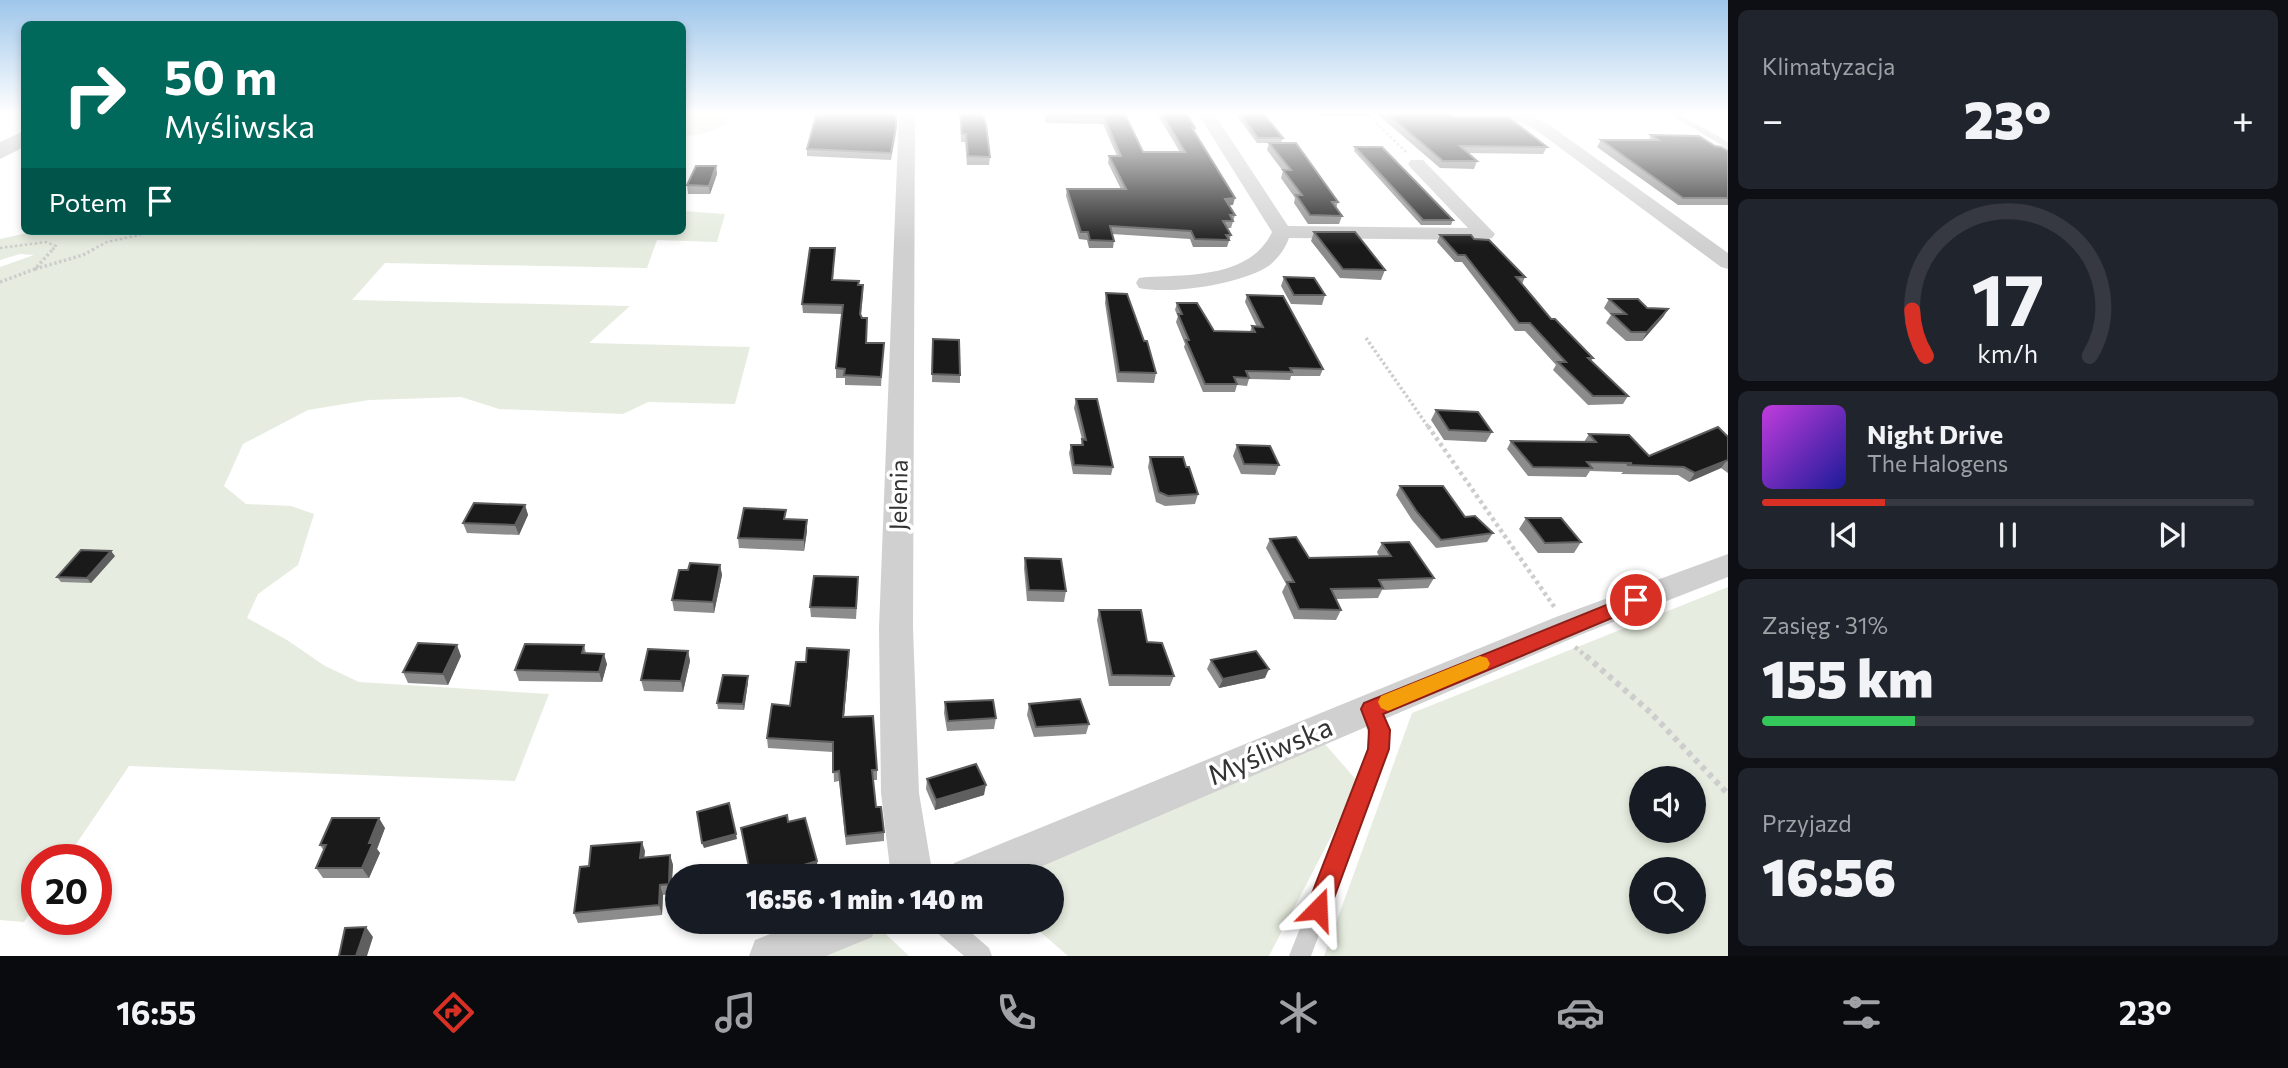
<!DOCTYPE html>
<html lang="pl">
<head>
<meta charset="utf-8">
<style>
  body { margin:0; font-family:Commissioner,sans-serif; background:#20242c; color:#f1f3f6; height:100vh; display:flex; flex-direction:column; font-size:26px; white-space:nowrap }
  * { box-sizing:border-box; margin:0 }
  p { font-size:23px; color:#9ea1a6 }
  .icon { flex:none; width:38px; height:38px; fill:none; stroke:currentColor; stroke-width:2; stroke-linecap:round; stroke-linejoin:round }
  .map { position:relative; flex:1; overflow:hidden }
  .panel { display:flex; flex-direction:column; gap:10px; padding:10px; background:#0d0f14; width:560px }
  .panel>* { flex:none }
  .guide { position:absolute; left:21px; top:21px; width:665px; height:214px; border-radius:10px; box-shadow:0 4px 10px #0003; background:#00695c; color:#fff; overflow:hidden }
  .fabs { position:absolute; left:1629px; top:766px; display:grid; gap:14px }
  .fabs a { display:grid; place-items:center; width:77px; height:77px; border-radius:50%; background:#171b24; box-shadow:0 4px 10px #0003; font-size:35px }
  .speed { position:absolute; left:21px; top:844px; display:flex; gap:14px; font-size:35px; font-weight:700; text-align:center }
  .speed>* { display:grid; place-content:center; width:91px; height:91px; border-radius:50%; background:#171b24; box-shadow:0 4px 10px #0003; line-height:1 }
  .speed .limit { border:10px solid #d22; background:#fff; color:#111 }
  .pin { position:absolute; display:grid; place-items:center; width:60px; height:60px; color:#fff; margin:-30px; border:4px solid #fff; border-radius:50%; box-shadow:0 2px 7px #0007 }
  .me { position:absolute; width:77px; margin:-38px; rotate:21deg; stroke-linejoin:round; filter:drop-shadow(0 0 5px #0008) }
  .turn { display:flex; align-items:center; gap:24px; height:147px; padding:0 28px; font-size:32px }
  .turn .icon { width:91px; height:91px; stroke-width:2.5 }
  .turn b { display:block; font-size:49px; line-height:60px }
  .then { display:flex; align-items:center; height:66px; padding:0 28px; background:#0003; gap:14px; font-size:26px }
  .big { font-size:52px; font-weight:800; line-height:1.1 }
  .panel .widget { flex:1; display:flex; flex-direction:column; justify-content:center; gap:10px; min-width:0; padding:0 24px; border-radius:10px; background:#20242c }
  .panel .dial { align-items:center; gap:0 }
  .dial svg { height:182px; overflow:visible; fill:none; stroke:#363941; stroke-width:7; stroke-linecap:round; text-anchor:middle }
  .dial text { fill:#f1f3f6; stroke:none }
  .song { display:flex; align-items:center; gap:21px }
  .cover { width:84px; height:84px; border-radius:10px; background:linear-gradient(135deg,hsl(290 70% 55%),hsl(240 70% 35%)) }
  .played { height:7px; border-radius:4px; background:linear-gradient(90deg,#d93025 25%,#363941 25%) }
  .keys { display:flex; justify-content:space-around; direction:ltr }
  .heat { display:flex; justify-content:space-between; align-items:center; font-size:38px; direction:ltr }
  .charge { height:10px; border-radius:5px; background:linear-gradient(90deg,#34c759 31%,#363941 0) }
  .trip { position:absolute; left:665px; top:864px; width:399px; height:70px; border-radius:35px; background:#171b24; box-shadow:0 4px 10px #0003; font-weight:800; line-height:70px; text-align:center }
  .menu { display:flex; height:112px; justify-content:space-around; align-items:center; background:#090b0e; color:#9ea1a6 }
  .menu .icon { width:49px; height:49px }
  .menu .on { color:#d93025 }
  .menu b { font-size:32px; color:#f1f3f6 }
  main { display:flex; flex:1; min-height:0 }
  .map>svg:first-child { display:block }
  .green { fill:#e6ecdf; fill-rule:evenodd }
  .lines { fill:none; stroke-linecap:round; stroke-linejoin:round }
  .path-far3 { stroke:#cdcdcd; stroke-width:2.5; stroke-dasharray:2.5 2.5; stroke-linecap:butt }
  .path-far2 { stroke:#cdcdcd; stroke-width:3.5; stroke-dasharray:2.5 2.5; stroke-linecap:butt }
  .path-far1 { stroke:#cdcdcd; stroke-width:4.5; stroke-dasharray:3.5 3.5; stroke-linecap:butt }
  .path { stroke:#cdcdcd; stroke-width:6; stroke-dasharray:5 5; stroke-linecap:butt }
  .lane { fill:#d0d0d0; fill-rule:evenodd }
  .street { fill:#d0d0d0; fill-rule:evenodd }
  .secondary { fill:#bdbdbd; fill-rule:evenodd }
  .wall { fill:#8c8c8c }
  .shaded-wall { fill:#5f5f5f }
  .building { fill:#1a1a1a; stroke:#5f5f5f; stroke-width:2 }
  .route { fill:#d93025; stroke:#8d1f18; stroke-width:2 }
  .slow { fill:#f59e0b }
  .labels { text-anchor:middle; stroke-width:7; stroke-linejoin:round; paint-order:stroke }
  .street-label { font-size:24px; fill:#333; stroke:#fff }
  .near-street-label { font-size:28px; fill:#333; stroke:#fff }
</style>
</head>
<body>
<main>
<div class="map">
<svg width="1728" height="956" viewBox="0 0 1728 956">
  <rect width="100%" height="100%" fill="#fff"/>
  <!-- green -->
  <path class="green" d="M683 112H734L736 118C719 130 703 135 683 136Z
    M683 211 725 214 717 242 657 240 647 268 385 263 352 300 630 306 589 343 750 347 735 404 648 402 623 414 499 409 461 397 369 400 308 410 243 444 224 486 246 504 291 506 314 514 298 565 258 594 247 618 287 640 325 666 359 682 549 694 515 781 129 766 66 859H37V903L24 922 0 920V267L34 255 20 254 0 260V239L36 231H682Z
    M1728 587V956H1324L1412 713ZM1642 779H1694V831H1642ZM1642 870H1694V922H1642Z
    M1324 743 1359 783 1269 956H1068L1029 922H1052V877H1006Z
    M873 922 909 956H777Z"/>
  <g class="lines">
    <!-- path-far3 -->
    <path class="path-far3" d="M1365 112 1407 153
      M0 248 46 242 56 246 52 250
      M92 250 107 242 157 231"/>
    <!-- path-far2 -->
    <path class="path-far2" d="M35 269 83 255 96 248
      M0 282 35 269 54 248
      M1366 338 1429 428"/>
    <!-- path-far1 -->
    <path class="path-far1" d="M1428 426 1555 608
      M1575 647 1588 658"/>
    <!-- path -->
    <path class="path" d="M1586 656 1650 712 1728 794"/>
    <!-- lane -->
    <path class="lane" d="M1666 112H1675L1728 142V149Z
      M1371 702 1377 705C1388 726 1389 744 1382 767L1311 956H1289L1364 767 1369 738 1362 710 1365 705Z
      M931 922H959L989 948 992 956H964L934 930Z"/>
    <!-- street -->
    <path class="street" d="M899 112H915L913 628 919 793 933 877H891L881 793 879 628Z
      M1197 112H1213L1288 226 1468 228 1411 168 1408 164 1411 160H1423L1495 234 1492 238 1485 240 1289 238C1285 249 1279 257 1270 265 1243 284 1171 295 1139 288L1136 283 1139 278 1147 277C1191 275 1251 277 1272 232Z
      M1480 112 1524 113 1548 124 1728 253V269L1721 267 1536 130 1520 122 1482 115Z
      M1728 554V577L1580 635 1017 877H948L954 863 1556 617Z
      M801 922H878L872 937 826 956H749L755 940Z"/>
    <!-- secondary -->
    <path class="secondary" d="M24 131V147L0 159V142Z"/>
  </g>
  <!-- wall -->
  <path class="wall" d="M803 112H896V133L891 160 807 156V149L816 112Z
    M960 112 990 157 989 165H967L965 142H961Z
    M1044 112H1124L1143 152H1180L1156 112H1186L1195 128V132L1233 205H1229L1235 215 1231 228H1227L1231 235 1227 247H1193L1190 239 1112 234 1114 241 1113 248H1089L1087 240 1079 239 1066 196 1067 189H1121L1108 163 1109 156H1117L1103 124 1046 123Z
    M1234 112H1262L1283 138 1281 143 1338 202 1336 208 1342 216 1339 224H1308L1294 203 1295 198 1281 178 1283 171 1267 150 1269 143H1257Z
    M1315 112H1448L1453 116 1547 147 1543 154 1468 153 1477 161 1474 169 1440 168 1376 113 1373 116H1319Z
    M1651 135 1715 146 1728 151V205H1678L1597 147 1601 140H1649Z
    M1355 147 1453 220 1451 225H1421L1354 151Z
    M716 166 717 174 710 194H688L687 185Z
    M1314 232 1385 270 1381 280 1340 278 1311 241Z
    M1440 235 1474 239 1525 277 1522 284 1551 319 1593 358 1591 361 1628 396 1623 404 1588 405 1553 370 1556 365 1525 331H1515L1462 262H1455L1437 242Z
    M835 248 833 280 859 285 863 294 861 316 867 343H884L881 386 845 385V378H836V368L842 314 803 313 802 304Z
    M1284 277 1325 295 1322 305 1291 304 1281 286Z
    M1106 293 1144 341 1156 373 1154 383 1117 382 1105 303Z
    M1247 295 1323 369 1320 376H1291L1290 380 1249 379 1247 386 1237 385 1235 392H1203L1184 347 1185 344 1176 322 1178 316 1175 310 1177 303 1214 331 1250 332 1252 326 1257 327 1245 302Z
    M1609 299 1647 308 1668 309 1663 317 1642 341H1626L1606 323 1611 315 1604 308Z
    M933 339 960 375V383L932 382Z
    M1076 399 1113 467 1111 475 1073 474 1069 453 1071 445H1081L1082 439 1074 408Z
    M1436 410 1492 432 1486 442 1444 440 1431 420Z
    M1589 434 1649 456 1728 437V473L1721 468 1689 482 1678 475 1621 474 1623 472 1590 471 1586 477 1528 476 1507 449 1511 441 1584 442Z
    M1237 445 1279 465 1275 475 1241 474 1233 456Z
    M1150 457 1186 467 1198 494 1195 504 1165 506 1156 502 1148 467Z
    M1400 486 1465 517 1493 533 1487 542 1436 548 1412 520 1396 495Z
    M525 505 528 515 519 535 467 533 463 523Z
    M1526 518 1581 542 1574 553H1538L1519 529Z
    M787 519 807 531 804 551 739 548 738 538Z
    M1270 539 1309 558 1379 556 1377 552 1382 543 1434 578 1428 588 1382 590 1378 598 1336 599 1341 610 1336 620 1294 619 1282 592 1286 584 1266 548Z
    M115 556 91 583 61 582 57 577Z
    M1025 558 1066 591 1064 602 1027 601 1024 568Z
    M720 565 722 575 714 613 674 611 672 600 688 570Z
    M858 587 856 619 811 617 810 607Z
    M1099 610 1147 642 1174 676 1170 686H1109L1097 620Z
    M584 645 586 653 607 664 602 682 519 681 515 670Z
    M849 650 844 717 877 770V780H873L876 807 884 832V841L846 845 839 781 834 782 833 752 768 748 767 738 790 706 806 662Z
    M688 651 690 661 683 692 644 691 641 680Z
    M461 656 448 685 408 683 403 672Z
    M1211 660 1265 678 1219 688 1207 669Z
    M748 682 744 710 718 709 717 703Z
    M945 702 996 718 994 729 947 731 944 713Z
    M1029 704 1089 724 1086 734 1034 737 1027 715Z
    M927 779 984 795 935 810 926 789Z
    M385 828 377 849 380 853 369 878H323L316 868 324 851 320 845Z
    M645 851 644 857 670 855 673 865 671 894 663 895 662 915 578 923 574 913 589 866Z"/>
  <!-- shaded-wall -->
  <path class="shaded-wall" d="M716 166 717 174 710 194 709 186Z
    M1235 198 1233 205 1223 206 1225 199Z
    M1668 309 1663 317 1642 341 1647 332Z
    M1727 460 1721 468 1689 482 1695 473Z
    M525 505 528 515 519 535 515 525Z
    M807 520V531L804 551V540Z
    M111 551 115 556 91 583 87 578Z
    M720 565 722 575 714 613 713 602Z
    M457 645 461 656 448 685 443 674Z
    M849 650V660L843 727V717Z
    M688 651 690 661 683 692 681 681Z
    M604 654 607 664 602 682 599 672Z
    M1269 669 1265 678 1219 688 1223 679Z
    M748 676V682L744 710 743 704Z
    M986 785 984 795 935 810 936 800Z
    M379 818 385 828 377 849 380 853 369 878 362 868 369 843Z
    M736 834 737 839 704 848 702 843Z
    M642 842 645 851 643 867 640 858Z
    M670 855 673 865 671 894 669 884Z
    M817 861 818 871 798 877H778V873Z
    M660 885 663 895 662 915 659 905Z
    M366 927 373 937 367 956H356Z"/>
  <!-- building -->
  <path class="building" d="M817 112H896V127L891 153 807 149Z
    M960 112H982L986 125 990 157 968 156 966 134H962Z
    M1046 112H1124L1143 152H1185L1161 112H1186L1195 128H1192L1235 198 1225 199 1235 215H1230L1233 221H1223L1231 235H1226L1229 240 1195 239 1191 231 1110 226 1114 241 1090 240 1088 232H1081L1067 189H1126L1109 156H1121L1104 117 1047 116Z
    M1239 112H1262L1283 138H1258Z
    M1385 112H1448L1453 116 1508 117 1547 147 1460 146 1477 161H1443Z
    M1651 135 1699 136 1715 146 1721 147 1728 151V198H1683L1601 140H1658Z
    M1269 143H1296L1338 202H1332L1342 216 1310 215 1296 195H1302L1283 170H1291Z
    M1355 147H1382L1453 220H1423Z
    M696 166H716L709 186 687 185Z
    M1314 232H1355L1385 270 1343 269Z
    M1440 235H1471L1474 239 1489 240 1525 277H1516L1551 319H1555L1593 358H1588L1628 396H1593L1558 362H1566L1530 323H1519L1465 255H1458Z
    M810 248H835L832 280 859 281 858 285H863L860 314 862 318H867L866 343H884L881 377 844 375 845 369 836 368 843 305 802 304Z
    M1284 277 1314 278 1325 295H1294Z
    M1106 293 1127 294 1144 341H1147L1156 373 1119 372Z
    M1247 295 1283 296 1323 369 1290 368 1292 372 1246 371 1249 378 1234 377 1237 384H1205L1186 340H1189L1178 314H1182L1177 303H1197L1214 331 1255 332 1252 326 1263 327Z
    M1609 299H1638L1647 308 1668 309 1647 332H1631L1612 314H1626Z
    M933 339 959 340 960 375 932 374Z
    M1076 399H1097L1113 467 1074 465 1071 445H1083L1082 439 1086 440Z
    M1436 410 1478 412 1492 432 1449 430Z
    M1718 427 1728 437V460L1695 473 1684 467 1627 465 1632 463 1587 462 1592 468 1533 467 1511 441 1596 442 1589 434 1629 435 1649 456Z
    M1237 445 1270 446 1279 465 1244 464Z
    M1150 457H1183L1186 467H1189L1198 494 1168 496 1159 492Z
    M1400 486H1443L1465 517 1475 516 1493 533 1441 540 1417 512Z
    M474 503 525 505 515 525 463 523Z
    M744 508 786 510 784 519 807 520 804 540 738 538Z
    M1526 518H1561L1581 542 1545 543Z
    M1296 537 1309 558 1391 556 1382 543 1409 542 1434 578 1379 580 1383 588 1331 589 1341 610 1299 609 1287 582H1294L1270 539Z
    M81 550 111 551 87 578 57 577Z
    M1025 558 1061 559 1066 591 1029 590Z
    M690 563 720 565 713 602 672 600 679 570H688Z
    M814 576 858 577 856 608 810 607Z
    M1099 610H1141L1147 642 1162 643 1174 676 1112 675Z
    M418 643 457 645 443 674 403 672Z
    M525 644 584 645 582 653 604 654 599 672 515 670Z
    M807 648 849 650 843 717 873 716 877 770H872L876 807H881L884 832 846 836 839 771 833 772V742L767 738 772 704 790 706 796 662H806Z
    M648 649 688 651 681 681 641 680Z
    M1256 651 1269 669 1223 679 1211 660Z
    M723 675 748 676 743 704 717 703Z
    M1080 699 1089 724 1036 727 1029 704Z
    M993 700 996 718 948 721 945 702Z
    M976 764 986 785 936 800 927 779Z
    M729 803 736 834 702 843 697 812Z
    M787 815 788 822 805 818 817 861 778 873 779 877H751L741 828Z
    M332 818H379L369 843H373L362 868H316L326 845H320Z
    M642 842 640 858 670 855 669 884 660 885 659 905 574 913 580 867 589 866 591 846Z
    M366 927 356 956H339L345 928Z"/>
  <!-- sky -->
  <linearGradient id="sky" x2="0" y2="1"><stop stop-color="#9ec6ea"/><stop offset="0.46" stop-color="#fff"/><stop offset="1" stop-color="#fff" stop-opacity="0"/></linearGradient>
  <rect width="1728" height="246" fill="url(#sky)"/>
  <!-- route -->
  <path class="route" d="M1636 593 1643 595 1646 600 1643 605 1383 714 1390 730 1389 749 1327 917 1318 921 1310 917 1306 909 1368 749 1369 730 1361 709 1364 703Z"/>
  <!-- slow -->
  <path class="slow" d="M1480 656 1487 658 1490 664 1487 669 1388 711 1381 708 1378 702 1381 696Z"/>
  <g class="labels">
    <!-- street labels -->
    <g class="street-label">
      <text transform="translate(899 495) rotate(-89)" y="8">Jelenia</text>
    </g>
    <!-- near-street labels -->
    <g class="near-street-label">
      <text transform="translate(1270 751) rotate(-23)" y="10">Myśliwska</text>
    </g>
  </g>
</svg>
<div class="fabs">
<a><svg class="icon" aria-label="sound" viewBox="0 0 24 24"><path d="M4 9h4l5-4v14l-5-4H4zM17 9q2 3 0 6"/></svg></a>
<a><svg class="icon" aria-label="search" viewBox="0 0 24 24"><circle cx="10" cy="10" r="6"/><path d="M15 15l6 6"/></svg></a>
</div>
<div class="speed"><div class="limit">20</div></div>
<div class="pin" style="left:1636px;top:600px;background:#d93025"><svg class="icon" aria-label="arrive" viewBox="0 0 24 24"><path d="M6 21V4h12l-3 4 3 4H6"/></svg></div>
<svg class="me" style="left:1318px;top:909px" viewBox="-20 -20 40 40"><path d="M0-17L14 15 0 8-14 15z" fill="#d93025" stroke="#fff" stroke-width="4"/></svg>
<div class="trip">16:56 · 1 min · 140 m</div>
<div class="guide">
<div class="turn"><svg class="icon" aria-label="right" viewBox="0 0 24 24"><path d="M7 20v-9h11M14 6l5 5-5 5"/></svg><div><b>50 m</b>Myśliwska</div></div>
<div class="then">Potem<svg class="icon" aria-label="arrive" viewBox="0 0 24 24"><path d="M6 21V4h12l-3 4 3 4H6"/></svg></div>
</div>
</div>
<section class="panel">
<div class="widget"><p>Klimatyzacja</p>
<div class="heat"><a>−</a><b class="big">23°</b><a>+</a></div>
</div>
<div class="widget dial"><svg viewBox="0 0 100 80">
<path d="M14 69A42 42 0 1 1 86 69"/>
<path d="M14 69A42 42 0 0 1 8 49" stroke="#d93025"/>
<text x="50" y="56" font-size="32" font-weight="700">17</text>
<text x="50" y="72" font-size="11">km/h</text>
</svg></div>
<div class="widget">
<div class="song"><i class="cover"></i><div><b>Night Drive</b><p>The Halogens</p></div></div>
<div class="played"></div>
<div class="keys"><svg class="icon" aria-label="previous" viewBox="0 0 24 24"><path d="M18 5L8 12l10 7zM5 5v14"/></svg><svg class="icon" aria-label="pause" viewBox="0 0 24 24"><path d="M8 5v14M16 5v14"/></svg><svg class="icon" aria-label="next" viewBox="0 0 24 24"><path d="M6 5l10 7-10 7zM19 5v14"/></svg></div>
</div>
<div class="widget"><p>Zasięg · 31%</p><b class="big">155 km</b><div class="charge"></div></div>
<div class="widget"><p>Przyjazd</p><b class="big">16:56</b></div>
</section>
</main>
<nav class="menu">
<b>16:55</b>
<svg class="icon on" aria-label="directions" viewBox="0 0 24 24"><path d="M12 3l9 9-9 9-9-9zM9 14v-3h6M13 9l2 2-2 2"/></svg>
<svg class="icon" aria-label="music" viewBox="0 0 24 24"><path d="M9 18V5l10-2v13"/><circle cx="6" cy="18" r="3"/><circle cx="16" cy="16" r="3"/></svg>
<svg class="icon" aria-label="phone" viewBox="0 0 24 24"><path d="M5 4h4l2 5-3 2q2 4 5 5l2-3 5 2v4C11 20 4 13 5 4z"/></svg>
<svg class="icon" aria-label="climate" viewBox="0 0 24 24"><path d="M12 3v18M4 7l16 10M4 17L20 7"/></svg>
<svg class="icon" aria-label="car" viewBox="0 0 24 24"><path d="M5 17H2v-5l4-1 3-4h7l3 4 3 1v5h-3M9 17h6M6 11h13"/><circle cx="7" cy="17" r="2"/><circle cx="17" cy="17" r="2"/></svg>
<svg class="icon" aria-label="filters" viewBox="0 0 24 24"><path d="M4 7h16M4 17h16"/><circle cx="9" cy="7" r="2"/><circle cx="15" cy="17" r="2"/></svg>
<b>23°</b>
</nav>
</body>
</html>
